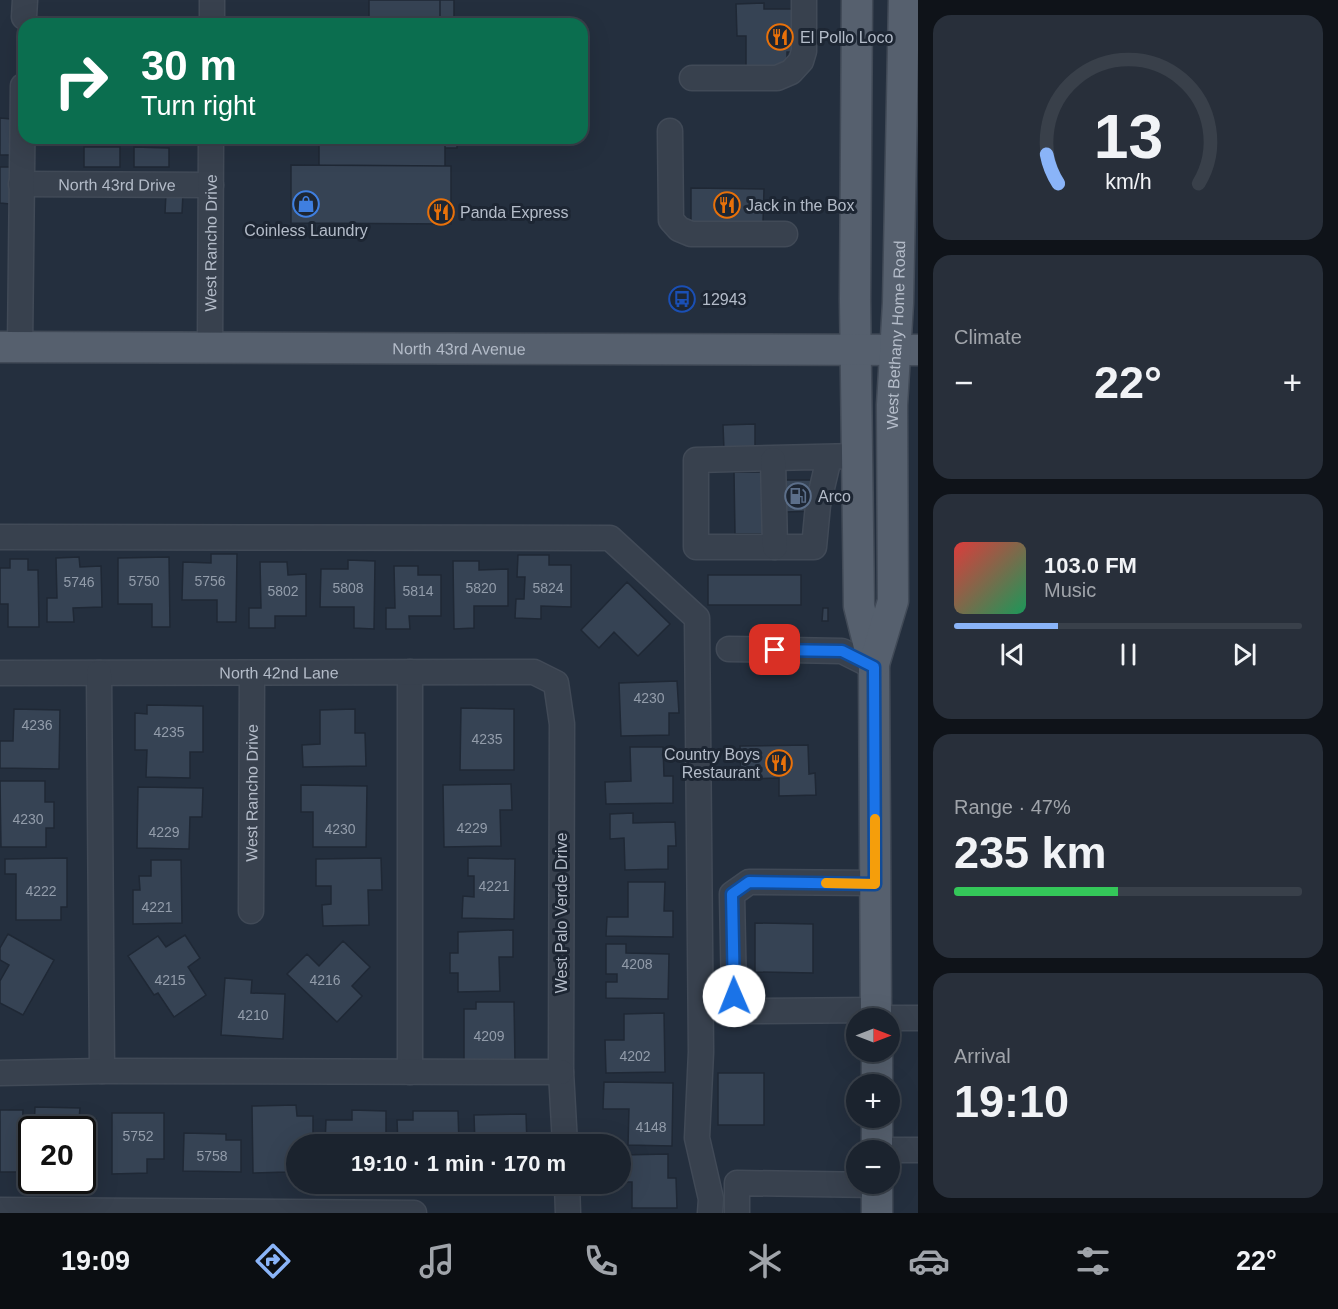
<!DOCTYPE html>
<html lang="en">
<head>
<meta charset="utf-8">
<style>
  body { margin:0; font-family:Arial,sans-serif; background:#282f3a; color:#f1f3f6; height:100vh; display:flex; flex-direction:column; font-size:22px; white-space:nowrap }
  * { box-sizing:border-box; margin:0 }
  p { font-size:20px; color:#a0a4aa }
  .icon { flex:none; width:33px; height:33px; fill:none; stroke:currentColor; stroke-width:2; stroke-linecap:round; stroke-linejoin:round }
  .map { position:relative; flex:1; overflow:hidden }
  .panel { display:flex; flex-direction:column; gap:15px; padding:15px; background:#0f1319; width:420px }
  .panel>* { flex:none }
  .hud { position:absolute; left:18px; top:18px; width:570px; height:126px; border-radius:18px; box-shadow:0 6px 24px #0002,0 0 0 2px #39404a; background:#0b6e4f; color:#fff; overflow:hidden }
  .needle { width:39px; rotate:90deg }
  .fabs { position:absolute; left:846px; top:1008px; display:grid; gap:12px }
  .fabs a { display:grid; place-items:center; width:54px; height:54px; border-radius:50%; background:#1b232e; box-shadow:0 6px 24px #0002,0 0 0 2px #39404a; font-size:30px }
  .speed { position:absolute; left:18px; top:1116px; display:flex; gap:12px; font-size:30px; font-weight:700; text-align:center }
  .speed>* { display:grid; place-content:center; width:78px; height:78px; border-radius:50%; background:#1b232e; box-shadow:0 6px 24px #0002,0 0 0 2px #39404a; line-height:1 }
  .speed .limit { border:3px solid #111; border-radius:9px; background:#fff; color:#111 }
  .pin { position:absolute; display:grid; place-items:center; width:51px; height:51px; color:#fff; margin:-26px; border-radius:12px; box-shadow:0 3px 9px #0006 }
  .me { position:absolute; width:66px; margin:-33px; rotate:359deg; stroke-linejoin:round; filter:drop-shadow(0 0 4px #0008) }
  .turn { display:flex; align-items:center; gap:21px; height:126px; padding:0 24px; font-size:27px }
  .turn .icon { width:78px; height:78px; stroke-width:2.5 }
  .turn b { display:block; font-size:42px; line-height:51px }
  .big { font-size:45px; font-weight:800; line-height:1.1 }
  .panel .widget { flex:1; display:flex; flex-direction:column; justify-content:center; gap:9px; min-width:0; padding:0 21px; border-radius:18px; background:#282f3a }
  .panel .dial { align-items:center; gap:0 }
  .dial svg { height:156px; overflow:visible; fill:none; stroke:#39404a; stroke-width:7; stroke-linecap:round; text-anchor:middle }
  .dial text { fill:#f1f3f6; stroke:none }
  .song { display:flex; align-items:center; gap:18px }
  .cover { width:72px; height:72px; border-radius:9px; background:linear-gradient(135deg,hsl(0 70% 55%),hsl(150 70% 35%)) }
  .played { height:6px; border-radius:3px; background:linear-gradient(90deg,#8ab4f8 30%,#39404a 30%) }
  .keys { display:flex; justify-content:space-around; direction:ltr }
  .heat { display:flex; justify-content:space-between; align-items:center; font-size:33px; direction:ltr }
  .charge { height:9px; border-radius:4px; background:linear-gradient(90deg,#34c759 47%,#39404a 0) }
  .trip { position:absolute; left:286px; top:1134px; width:345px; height:60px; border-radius:30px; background:#1b232e; box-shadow:0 6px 24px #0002,0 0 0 2px #39404a; font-weight:800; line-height:60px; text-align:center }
  .tabs { display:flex; height:96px; justify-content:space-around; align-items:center; background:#0b0e12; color:#a0a4aa }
  .tabs .icon { width:42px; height:42px }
  .tabs .selected { color:#8ab4f8 }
  .tabs b { font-size:27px; color:#f1f3f6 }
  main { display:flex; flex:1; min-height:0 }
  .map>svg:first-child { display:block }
  .building { fill:#364354; stroke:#1f2835; stroke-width:1.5 }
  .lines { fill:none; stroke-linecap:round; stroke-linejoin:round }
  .minor-casing { stroke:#414a57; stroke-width:27 }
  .major-casing { stroke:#414a57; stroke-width:33 }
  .minor { stroke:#38414e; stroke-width:24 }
  .major { stroke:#56606e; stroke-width:30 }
  .route-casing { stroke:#114b97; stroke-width:15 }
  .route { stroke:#1a73e8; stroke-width:10 }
  .slow { stroke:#f59e0b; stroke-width:10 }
  .labels { text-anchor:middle; stroke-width:6; stroke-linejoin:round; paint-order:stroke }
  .number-label { font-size:14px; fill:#929caa }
  .poi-label { font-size:16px; fill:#b4bcc9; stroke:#1d2633; text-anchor:start }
  .street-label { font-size:16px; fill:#b4bcc9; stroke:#1d2633 }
</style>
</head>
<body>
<main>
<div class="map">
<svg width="918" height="1213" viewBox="0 0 918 1213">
  <rect width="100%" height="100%" fill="#242f3e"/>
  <!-- building -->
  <path class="building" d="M369 0H440V24H369Z
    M440 0H454V24H440Z
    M764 3V9H793L799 52H787V67H746V36H737L736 4Z
    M0 118 11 119 10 155H0Z
    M319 138H445V166L319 165Z
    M445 138H457V148H445Z
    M84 147H120V167H84Z
    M134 147 169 148V167H134Z
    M291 165 451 166V224L291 223Z
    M0 167H11L10 204 0 203Z
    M691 188 764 189 763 223 691 222Z
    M166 193H183L182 213H165Z
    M676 297H689V302H676Z
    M755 424V449L724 450 723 425Z
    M734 472H763L764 534H735Z
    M785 480H811L812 511 786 512Z
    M211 554H237L236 622H217V600H182L183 562 211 563Z
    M518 555H549V565H571V607L541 606V619L515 618 516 599H524L525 577H517Z
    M79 557 80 567 101 566 102 607 73 608 74 622H47V598H57L56 558Z
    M169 557 170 627H152V604H118V558Z
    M10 559H28V570H38L39 627H8V604H0V568H10Z
    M348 560 375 561 374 629 354 628V607H320L321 569H348Z
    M453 561H479V570L508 569V606H474V628L454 629Z
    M260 562H287L288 575 306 574V616H275V628H249V608H261Z
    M394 566H418V575H441V616H409L410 629H386V608H395Z
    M708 575H801V605H708Z
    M627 582 670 624 638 656 614 632 599 648 581 630Z
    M823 608H828V621H822Z
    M677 681 679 713H669V735L621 736 619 683Z
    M147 705 203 706V752H190V778L146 777 147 750H135V713L147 714Z
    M461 708 514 709V770H460Z
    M14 709 60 710 59 769 0 768V741H13Z
    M355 709V733H365L366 766 303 767 302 745 320 744V710Z
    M808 745 809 774 815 773 816 795 779 796V778L741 779 740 746Z
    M630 747H663L664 776H673V803L606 804 605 782 631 781Z
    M0 781H45V802H54V828H46V847H1Z
    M511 784 512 810H500L501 846 444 847 443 785Z
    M301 785 367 786 366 847H313V812H301Z
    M138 787 203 788 202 817H190L189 849 137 848Z
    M633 813V823L675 822 676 846H668V869L625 870 624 838 610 839V814Z
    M67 858V907H61V920H16V874H5V859Z
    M381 858 382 890H368L369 925 323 926 322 905 331 904V886H316V859Z
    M468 858 515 859 514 919 462 918 463 896 474 897V876H468Z
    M151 860H181L182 923 133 924V890H140L139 876H151Z
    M628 882H665L664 911H673V937L606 936 607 917H628Z
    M755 923 813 924V973L755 972Z
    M513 930V957H499L500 991 458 992V973H450V953H458V932Z
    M8 934 54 960 23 1015 0 1003V981L9 965 0 960V948Z
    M185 935 200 958 188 967 206 995 174 1017 158 993 154 995 128 956 158 936 166 947Z
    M343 941 370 967 352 986 362 996 337 1022 287 974 307 954 319 966Z
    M606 944H626V953L669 954 668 999 606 998V982H617V974H606Z
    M225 978 252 980 251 993 285 994 283 1039 221 1035Z
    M476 1002H514L515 1063H464V1009H476Z
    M664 1013 665 1072 606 1073 605 1040H624V1014Z
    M718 1073H764V1125H718Z
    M604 1082 673 1083 672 1146 628 1145 629 1109H603Z
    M296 1105 297 1116H313V1144H297V1164H286L287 1172 253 1173 252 1106Z
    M35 1107 80 1108 79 1119H96L95 1174 82 1173V1130H34Z
    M0 1110H23L21 1172H0Z
    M352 1110 386 1111V1144H325L326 1120H352Z
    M413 1111H458L459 1144H398L397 1120H413Z
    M112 1113H164V1159H147V1173L112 1174Z
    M526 1114 527 1144H475L474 1115Z
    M184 1133 226 1134V1140H241V1172L183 1171Z
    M668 1154V1178H676L677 1208H632V1182H621V1155Z"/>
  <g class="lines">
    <!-- minor casing -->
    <g class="minor-casing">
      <g id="minor">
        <path d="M24 17 25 0"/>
        <path d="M212 24V0"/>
        <path d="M692 78H777L791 72 801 61 804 51V0"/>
        <path d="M670 131 671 220 679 229 691 234H785"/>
        <path id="s1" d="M21 184 211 185"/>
        <path d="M20 347 23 86"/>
        <path id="s2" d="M210 348 211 138"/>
        <path d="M829 458 818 505 814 547H696V460L857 456"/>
        <path d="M773 460 775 547"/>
        <path d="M0 537 610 538 697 618 701 1052 697 1138 711 1199 710 1213"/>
        <path d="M729 649 842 651 874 667"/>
        <path d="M410 672V1072"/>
        <path id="s3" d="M0 673 534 672 556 683 562 724 561 1072 565 1144"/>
        <path d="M99 673 102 1071"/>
        <path d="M875 883 749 882 732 894 734 996 740 1005 750 1011 876 1010"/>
        <path id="s4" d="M251 911 252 673"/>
        <path d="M876 1018H918"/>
        <path d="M0 1073 102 1071 561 1072"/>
        <path d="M877 1150H918"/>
        <path d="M567 1184 568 1213"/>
        <path d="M0 1210 414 1213"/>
        <path d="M737 1213V1183L877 1185"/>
      </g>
    </g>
    <!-- major casing -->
    <g class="major-casing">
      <g id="major">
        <path d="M857 0 855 300 859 606 874 667 876 1018"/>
        <path id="s5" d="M0 347 918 350"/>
        <path id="s6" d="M874 664 893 601 892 405 898 303 904 0"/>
        <path d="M877 1052V1084"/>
        <path d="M877 1118V1150"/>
        <path d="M877 1184V1213"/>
      </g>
    </g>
    <!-- minor -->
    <use href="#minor" class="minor"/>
    <!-- major -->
    <use href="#major" class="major"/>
  </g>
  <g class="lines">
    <!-- route casing -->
    <g class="route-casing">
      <path id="route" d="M734 996 732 894 749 882 875 884 874 667 842 651 775 650"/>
    </g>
    <!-- route -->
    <use href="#route" class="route"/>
    <!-- slow -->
    <path class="slow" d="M826 883 875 884V819"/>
  </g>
  <!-- icons -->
  <defs>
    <g id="restaurant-ring" transform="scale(1.35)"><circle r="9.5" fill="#1d2633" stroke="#e8710a" stroke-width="1.5"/><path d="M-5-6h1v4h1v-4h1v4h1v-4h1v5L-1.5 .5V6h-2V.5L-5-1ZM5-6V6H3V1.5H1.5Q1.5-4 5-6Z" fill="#e8710a"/></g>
    <g id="shop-ring" transform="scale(1.35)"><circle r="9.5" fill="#1d2633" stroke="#3f7fe0" stroke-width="1.5"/><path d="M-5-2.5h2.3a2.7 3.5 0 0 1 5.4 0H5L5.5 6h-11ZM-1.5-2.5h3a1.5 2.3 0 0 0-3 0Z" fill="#3f7fe0"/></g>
    <g id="bus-ring" transform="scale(1.35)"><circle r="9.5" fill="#1d2633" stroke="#1a4fb4" stroke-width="1.5"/><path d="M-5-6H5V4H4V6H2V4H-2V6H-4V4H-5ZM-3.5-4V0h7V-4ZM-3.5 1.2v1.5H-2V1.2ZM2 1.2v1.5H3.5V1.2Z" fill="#1a4fb4"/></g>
    <g id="fuel-ring" transform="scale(1.35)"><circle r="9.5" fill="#1d2633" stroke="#5c6f8a" stroke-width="1.5"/><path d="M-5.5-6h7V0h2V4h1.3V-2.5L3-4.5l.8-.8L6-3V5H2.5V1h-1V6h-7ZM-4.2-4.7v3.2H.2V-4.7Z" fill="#5c6f8a"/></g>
  </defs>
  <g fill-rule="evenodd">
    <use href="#restaurant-ring" x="780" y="37"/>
    <use href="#shop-ring" x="306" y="204"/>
    <use href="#restaurant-ring" x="727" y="205"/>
    <use href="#restaurant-ring" x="441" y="212"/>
    <use href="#bus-ring" x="682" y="299"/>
    <use href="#fuel-ring" x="798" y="496"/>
    <use href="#restaurant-ring" x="779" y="763"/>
  </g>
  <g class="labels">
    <!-- number labels -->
    <g class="number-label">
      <text x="144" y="586">5750</text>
      <text x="210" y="586">5756</text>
      <text x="79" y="587">5746</text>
      <text x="348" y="593">5808</text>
      <text x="481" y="593">5820</text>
      <text x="548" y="593">5824</text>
      <text x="283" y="596">5802</text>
      <text x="418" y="596">5814</text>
      <text x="649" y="703">4230</text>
      <text x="37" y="730">4236</text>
      <text x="169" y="737">4235</text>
      <text x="487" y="744">4235</text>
      <text x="28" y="824">4230</text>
      <text x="472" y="833">4229</text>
      <text x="340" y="834">4230</text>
      <text x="164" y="837">4229</text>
      <text x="494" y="891">4221</text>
      <text x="41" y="896">4222</text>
      <text x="157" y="912">4221</text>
      <text x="637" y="969">4208</text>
      <text x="170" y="985">4215</text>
      <text x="325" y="985">4216</text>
      <text x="253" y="1020">4210</text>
      <text x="489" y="1041">4209</text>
      <text x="635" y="1061">4202</text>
      <text x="651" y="1132">4148</text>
      <text x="138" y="1141">5752</text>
      <text x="212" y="1161">5758</text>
    </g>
    <!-- poi labels -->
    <g class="poi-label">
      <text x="800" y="43">El Pollo Loco</text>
      <text x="746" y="211">Jack in the Box</text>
      <text x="460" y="218">Panda Express</text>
      <text x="306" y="236" text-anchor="middle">Coinless Laundry</text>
      <text x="702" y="305">12943</text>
      <text x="818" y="502">Arco</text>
      <text x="760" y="760" text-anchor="end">Country Boys<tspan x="760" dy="18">Restaurant</tspan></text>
    </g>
    <!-- street labels -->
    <g class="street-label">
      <text dy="6" stroke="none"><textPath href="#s1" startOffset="96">North 43rd Drive</textPath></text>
      <text dy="6" stroke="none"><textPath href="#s2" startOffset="105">West Rancho Drive</textPath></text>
      <text dy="6" stroke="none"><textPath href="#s6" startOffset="332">West Bethany Home Road</textPath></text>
      <text dy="6" stroke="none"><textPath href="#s5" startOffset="459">North 43rd Avenue</textPath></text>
      <text dy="6" stroke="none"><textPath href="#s3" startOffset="279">North 42nd Lane</textPath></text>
      <text dy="6" stroke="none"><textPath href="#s4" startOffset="118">West Rancho Drive</textPath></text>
      <text transform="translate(561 913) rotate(-90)" y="6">West Palo Verde Drive</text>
    </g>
  </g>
</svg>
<div class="fabs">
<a><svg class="needle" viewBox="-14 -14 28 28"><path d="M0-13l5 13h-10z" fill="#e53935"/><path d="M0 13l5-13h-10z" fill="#a0a4aa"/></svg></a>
<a>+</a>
<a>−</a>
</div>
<div class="speed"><div class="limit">20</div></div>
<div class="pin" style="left:775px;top:650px;background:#d93025"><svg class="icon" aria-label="arrive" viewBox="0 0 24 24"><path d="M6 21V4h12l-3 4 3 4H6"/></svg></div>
<svg class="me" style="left:734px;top:996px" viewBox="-20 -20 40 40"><circle r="19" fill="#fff"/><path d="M0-13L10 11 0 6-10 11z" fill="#1a73e8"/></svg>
<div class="trip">19:10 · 1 min · 170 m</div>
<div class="hud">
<div class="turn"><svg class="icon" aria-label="right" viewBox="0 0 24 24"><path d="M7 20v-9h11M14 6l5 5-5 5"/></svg><div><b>30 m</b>Turn right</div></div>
</div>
</div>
<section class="panel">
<div class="widget dial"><svg viewBox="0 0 100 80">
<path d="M14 69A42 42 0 1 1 86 69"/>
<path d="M14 69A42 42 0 0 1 8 54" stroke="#8ab4f8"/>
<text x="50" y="56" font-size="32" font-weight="700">13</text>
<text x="50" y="72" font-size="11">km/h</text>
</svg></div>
<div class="widget"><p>Climate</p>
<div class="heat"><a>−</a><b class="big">22°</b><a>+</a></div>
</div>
<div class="widget">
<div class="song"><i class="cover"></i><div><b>103.0 FM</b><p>Music</p></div></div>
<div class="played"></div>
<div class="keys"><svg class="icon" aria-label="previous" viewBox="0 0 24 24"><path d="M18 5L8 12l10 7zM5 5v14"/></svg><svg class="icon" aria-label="pause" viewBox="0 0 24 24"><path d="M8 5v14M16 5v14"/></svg><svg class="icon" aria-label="next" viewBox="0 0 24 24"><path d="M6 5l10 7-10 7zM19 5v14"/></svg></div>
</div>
<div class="widget"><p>Range · 47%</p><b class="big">235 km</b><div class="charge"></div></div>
<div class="widget"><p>Arrival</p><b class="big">19:10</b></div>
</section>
</main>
<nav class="tabs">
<b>19:09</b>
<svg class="icon selected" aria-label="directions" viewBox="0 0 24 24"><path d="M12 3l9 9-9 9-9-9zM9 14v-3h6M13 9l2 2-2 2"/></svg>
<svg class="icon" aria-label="music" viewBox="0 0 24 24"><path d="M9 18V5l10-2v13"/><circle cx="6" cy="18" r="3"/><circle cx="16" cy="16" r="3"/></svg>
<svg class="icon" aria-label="phone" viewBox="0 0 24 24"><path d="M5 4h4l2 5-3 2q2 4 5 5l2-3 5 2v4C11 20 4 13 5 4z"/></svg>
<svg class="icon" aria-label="climate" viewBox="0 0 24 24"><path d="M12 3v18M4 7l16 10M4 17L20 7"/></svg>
<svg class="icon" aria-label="car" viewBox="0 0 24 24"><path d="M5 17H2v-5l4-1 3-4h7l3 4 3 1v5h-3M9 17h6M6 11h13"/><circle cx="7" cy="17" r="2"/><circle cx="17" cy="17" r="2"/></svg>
<svg class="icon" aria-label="filters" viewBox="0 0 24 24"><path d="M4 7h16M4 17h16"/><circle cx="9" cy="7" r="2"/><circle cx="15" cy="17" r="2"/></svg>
<b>22°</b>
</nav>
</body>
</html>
